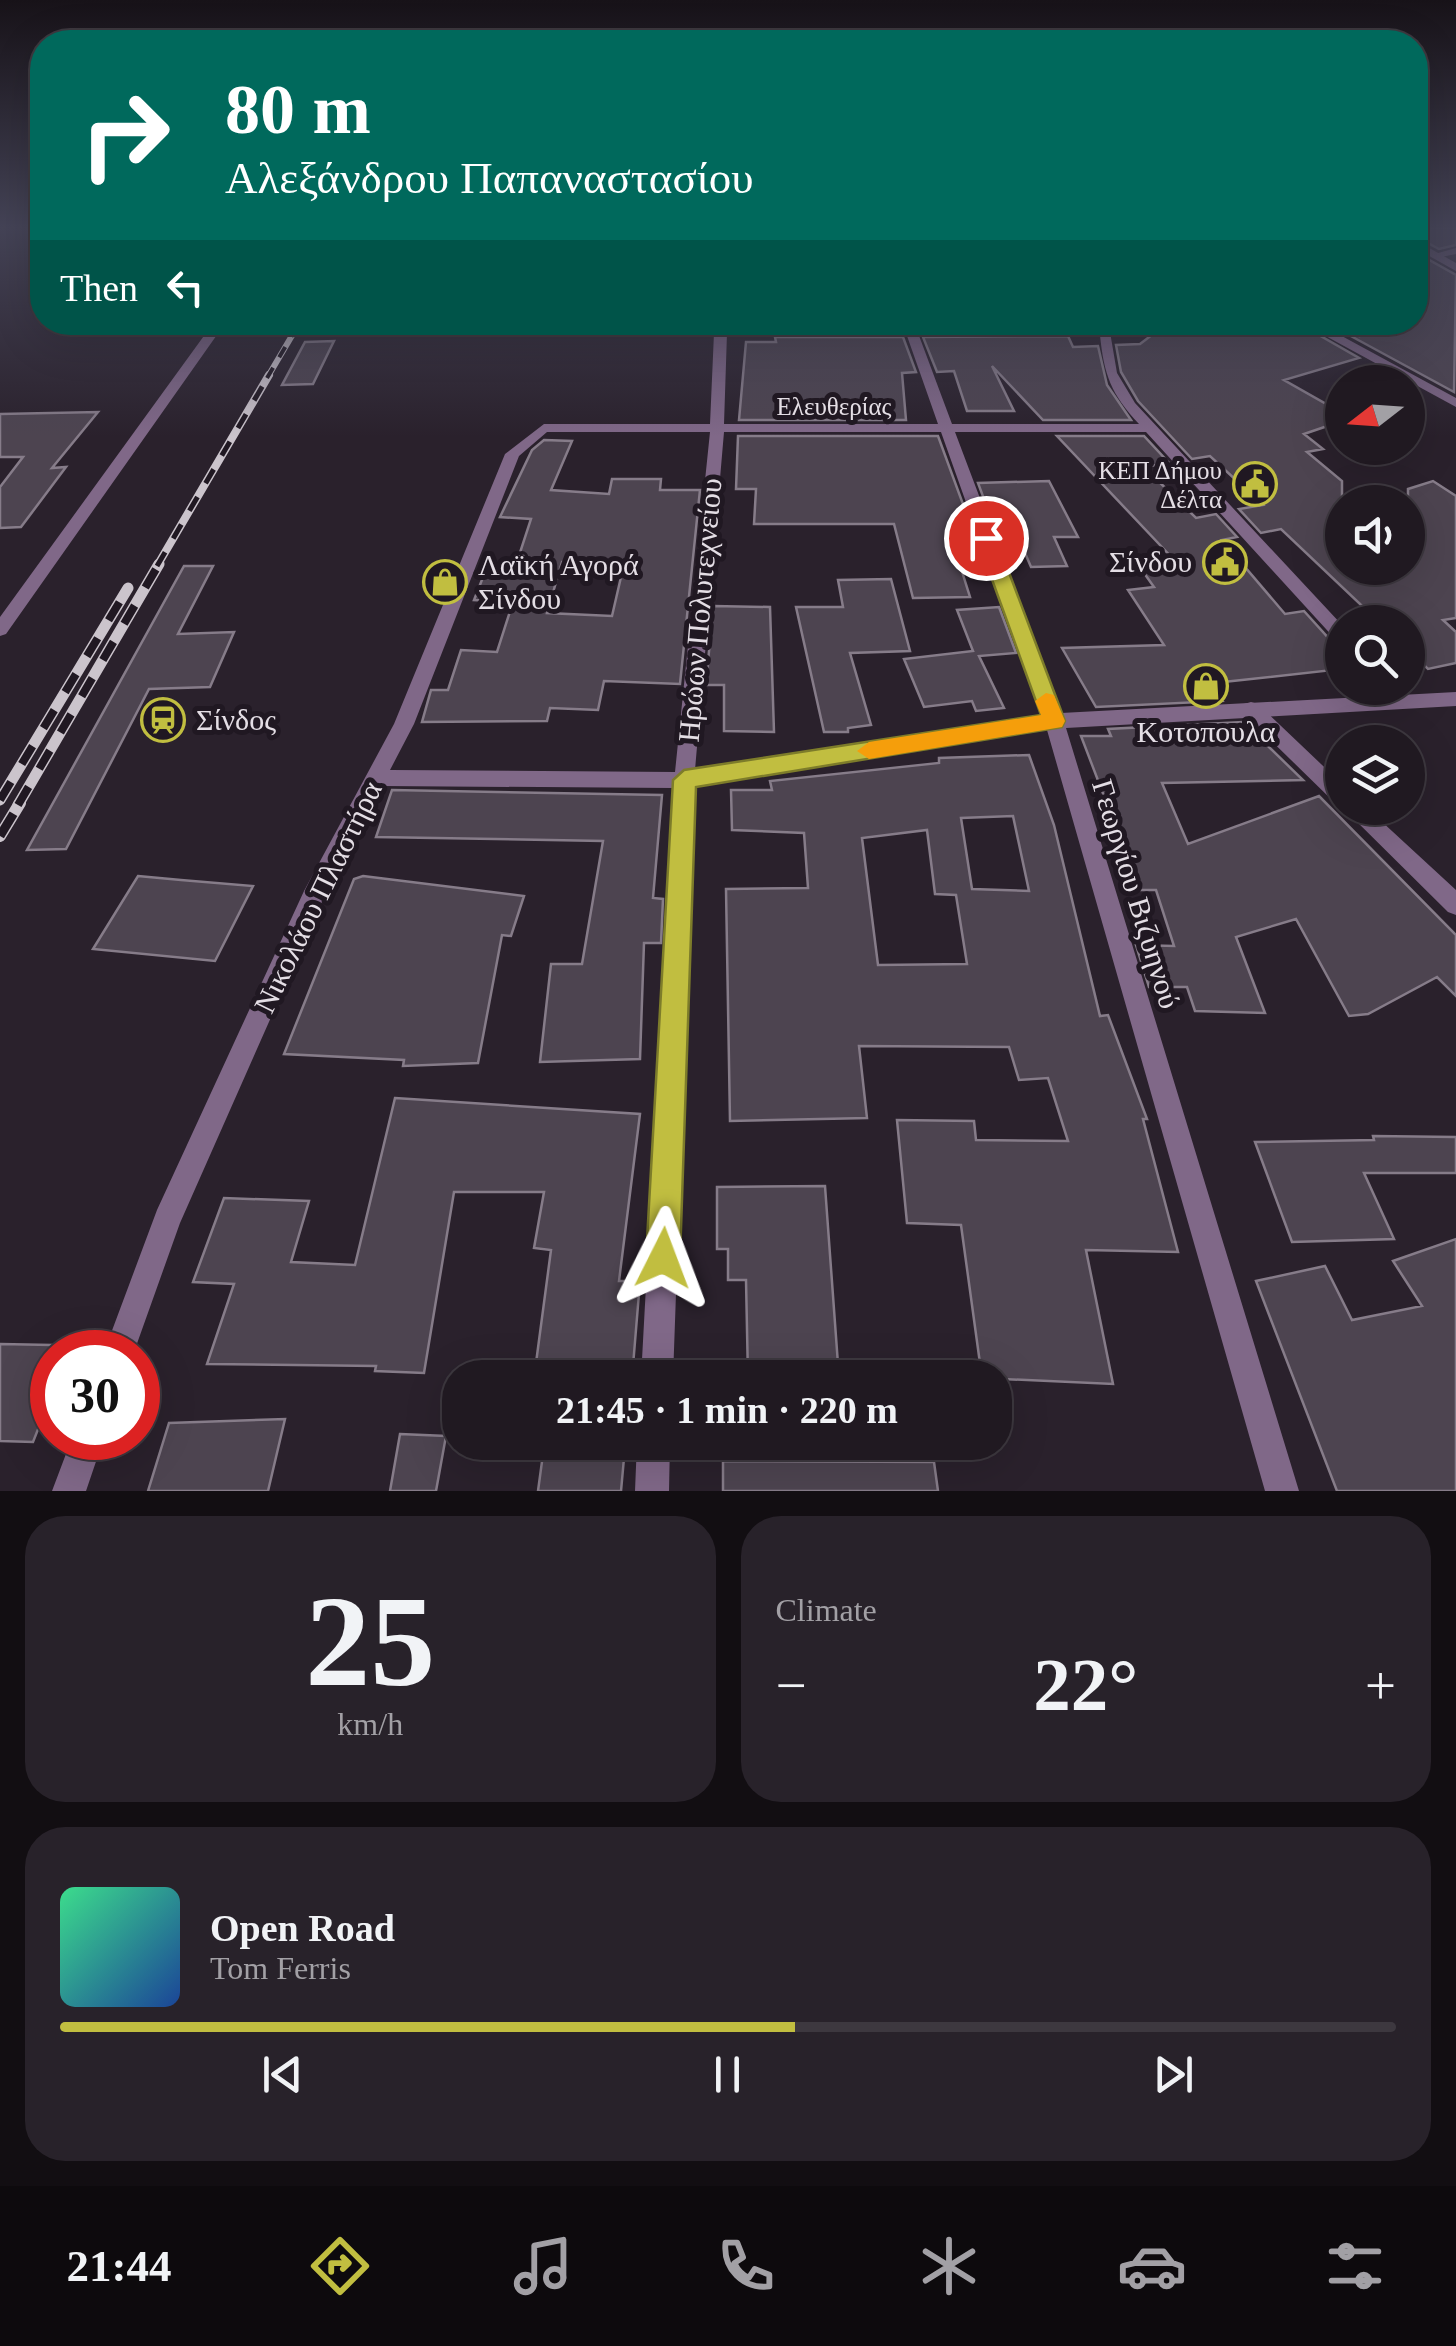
<!DOCTYPE html>
<html lang="en">
<head>
<meta charset="utf-8">
<style>
  body { margin:0; font-family:"Times New Roman",serif; background:#28222a; color:#f1f3f6; height:100vh; display:flex; flex-direction:column; font-size:38px; white-space:nowrap }
  * { box-sizing:border-box; margin:0 }
  p { font-size:32px; color:#a2a0a5 }
  .icon { flex:none; width:55px; height:55px; fill:none; stroke:currentColor; stroke-width:2; stroke-linecap:round; stroke-linejoin:round }
  .map { position:relative; height:1491px; overflow:hidden }
  .drawer { display:flex; flex-direction:column; gap:25px; padding:25px; background:#120e12; flex:1 }
  .drawer>* { flex:none }
  .top-card { position:absolute; left:30px; top:30px; width:1398px; height:305px; border-radius:40px; box-shadow:0 10px 40px #0002,0 0 0 2px #3d383f; background:#00695c; color:#fff; overflow:hidden }
  .needle { width:65px; rotate:253deg }
  .controls { position:absolute; left:1325px; top:365px; display:grid; gap:20px }
  .controls a { display:grid; place-items:center; width:100px; height:100px; border-radius:50%; background:#201921; box-shadow:0 10px 40px #0002,0 0 0 2px #3d383f; font-size:50px }
  .speed { position:absolute; left:30px; top:1330px; display:flex; gap:20px; font-size:50px; font-weight:700; text-align:center }
  .speed>* { display:grid; place-content:center; width:130px; height:130px; border-radius:50%; background:#201921; box-shadow:0 10px 40px #0002,0 0 0 2px #3d383f; line-height:1 }
  .speed .limit { border:15px solid #d22; background:#fff; color:#111 }
  .pin { position:absolute; display:grid; place-items:center; width:85px; height:85px; color:#fff; margin:-42px; border:5px solid #fff; border-radius:50%; box-shadow:0 2px 10px #0007 }
  .me { position:absolute; width:110px; margin:-55px; rotate:3deg; stroke-linejoin:round; filter:drop-shadow(0 0 8px #0008) }
  .turn { display:flex; align-items:center; gap:35px; height:210px; padding:0 30px; font-size:45px }
  .turn .icon { width:130px; height:130px; stroke-width:2.5 }
  .turn b { display:block; font-size:70px; line-height:85px }
  .then { display:flex; align-items:center; height:95px; padding:0 30px; background:#0003; gap:20px; font-size:38px }
  .big { font-size:75px; font-weight:700; line-height:1.1 }
  .drawer .widget { flex:1; display:flex; flex-direction:column; justify-content:center; gap:15px; min-width:0; padding:0 35px; border-radius:40px; background:#28222a }
  .drawer .dial { align-items:center; gap:0 }
  .dial b { font-size:130px; line-height:1 }
  .song { display:flex; align-items:center; gap:30px }
  .cover { width:120px; height:120px; border-radius:15px; background:linear-gradient(135deg,hsl(150 70% 55%),hsl(220 70% 35%)) }
  .played { height:10px; border-radius:5px; background:linear-gradient(90deg,#c1be40 55%,#3d383f 55%) }
  .keys { display:flex; justify-content:space-around; direction:ltr }
  .heat { display:flex; justify-content:space-between; align-items:center; font-size:55px; direction:ltr }
  .drawer .tiles { flex:1; display:grid; gap:25px; grid-template-columns:1fr 1fr }
  .widget:last-child { grid-column:span 2 }
  .trip { position:absolute; left:442px; top:1360px; width:570px; height:100px; border-radius:40px; background:#201921; box-shadow:0 10px 40px #0002,0 0 0 2px #3d383f; font-weight:700; line-height:100px; text-align:center }
  .menu { display:flex; height:160px; justify-content:space-around; align-items:center; background:#0d0a0d; color:#a2a0a5 }
  .menu .icon { width:70px; height:70px }
  .menu .on { color:#c1be40 }
  .menu b { font-size:45px; color:#f1f3f6 }
  .map>svg:first-child { display:block }
  .building { fill:#4d4450; stroke:#867c89; stroke-width:2.5; fill-rule:evenodd }
  .lines { fill:none; stroke-linecap:round; stroke-linejoin:round }
  .pedestrian { fill:#806888; fill-rule:evenodd }
  .minor { fill:#806888; fill-rule:evenodd }
  .tertiary { fill:#806888; fill-rule:evenodd }
  .rail-far3-casing { stroke:#cbc4cc; stroke-width:6 }
  .rail-far2-casing { stroke:#cbc4cc; stroke-width:8 }
  .rail-far1-casing { stroke:#cbc4cc; stroke-width:11 }
  .rail-casing { stroke:#cbc4cc; stroke-width:12 }
  .rail-far3 { stroke:#201822; stroke-width:4; stroke-dasharray:12; stroke-linecap:butt }
  .rail-far2 { stroke:#201822; stroke-width:5; stroke-dasharray:16; stroke-linecap:butt }
  .rail-far1 { stroke:#201822; stroke-width:8; stroke-dasharray:21; stroke-linecap:butt }
  .rail { stroke:#201822; stroke-width:9; stroke-dasharray:26; stroke-linecap:butt }
  .route { fill:#c1be40; stroke:#7d7c2a; stroke-width:2.5 }
  .slow { fill:#f59e0b }
  .labels { text-anchor:middle; stroke-width:10; stroke-linejoin:round; paint-order:stroke }
  .far-street-label { font-size:25px; fill:#e4dee5; stroke:#201822 }
  .far-poi-label { font-size:25px; fill:#e4dee5; stroke:#201822; text-anchor:end }
  .poi-label { font-size:30px; fill:#e4dee5; stroke:#201822; text-anchor:start }
  .street-label { font-size:30px; fill:#e4dee5; stroke:#201822 }
</style>
</head>
<body>
<div class="map">
<svg width="1456" height="1491" viewBox="0 0 1456 1491">
  <rect width="100%" height="100%" fill="#2a212c"/>
  <!-- building -->
  <path class="building" d="M1415 228H1456V245L1439 249 1415 236Z
    M1415 252 1456 275 1454 392 1325 322H1359L1360 336 1415 322Z
    M1169 322H1296L1359 358 1284 380 1342 413V421L1304 434 1323 449 1307 452 1342 481V568H1408V489L1433 481 1456 496V618L1443 620 1456 632V663L1428 669 1408 650V622H1379L1281 529 1261 533 1239 509 1263 505 1210 456 1192 459 1138 401 1121 372 1116 345 1140 344Z
    M1068 336 1073 347 1098 346 1107 385 1131 420H1043L992 366 1014 411H967L954 371 937 372 923 337Z
    M775 337H903L916 372 902 373 906 420H739L746 342H776Z
    M334 341 313 384 282 385 305 342Z
    M98 412 52 468 66 467 21 527 0 528V487L23 457H0V414Z
    M738 436H938L971 526 948 527 970 597 913 598 894 524H754L756 489H736Z
    M1057 436H1144L1169 463 1144 467 1196 518 1216 514 1237 537 1222 540 1285 614 1304 611 1333 643 1342 645V669L1205 684 1222 701 1096 707 1062 648 1164 645 1128 590 1154 587 1139 566 1176 562Z
    M544 440 572 441 551 490 609 494 612 479H661L660 490H700L680 684 604 681 598 710 550 708 547 721 422 722 431 690H448L461 650 497 652 513 602 474 600 487 567 515 568 531 519 500 517 532 450ZM562 562 624 564 612 616 547 613Z
    M1049 481 1078 537H1054L1067 566 1031 567 1013 525 994 526 978 483Z
    M184 566H213L178 634 234 632 210 687 149 689 66 849 27 850Z
    M891 579 910 651 850 653 871 725 848 728V732H824L796 607H843L838 580Z
    M713 606 770 607 774 732 724 731V685H706Z
    M999 607 1016 653 979 656 1004 708 976 711 972 701 924 707 904 659 973 651 957 610Z
    M1243 722 1303 780 1162 783 1188 844 1319 796 1456 935V996L1437 977 1368 1014 1349 1016 1296 919 1236 937 1265 1013 1195 1011 1187 987H1149L1136 945 1174 946 1156 890H1140L1081 736H1111L1108 729Z
    M1029 755 1054 825 1100 1016 1108 1015 1147 1119H1143L1178 1252 1086 1250 1113 1384 982 1378 961 1225 907 1223 897 1120 974 1121 976 1140 1068 1141 1048 1078 1019 1080 1009 1047 859 1046 867 1118 730 1121 726 889 808 888 804 833 732 830 731 790H772L770 781 939 763V758ZM1013 816 1029 891 972 889 961 818ZM927 830 935 894 956 895 967 964 878 965 862 838Z
    M392 790 662 795 653 898 663 899 661 943H644L640 1059 540 1062 551 964H582L603 841 376 837Z
    M138 876 181 880 253 886 215 961 93 949Z
    M363 876 524 896 511 936 502 935 478 1063 403 1066 404 1060 284 1054 354 879Z
    M395 1098 640 1114 619 1281H640L632 1378H534L551 1250 534 1248 544 1192H454L424 1373 375 1371 376 1366 207 1364 234 1284 193 1282 224 1198 309 1201 291 1262 355 1265Z
    M1373 1136 1456 1137V1173H1364L1394 1239 1292 1242 1255 1142 1374 1140Z
    M825 1186 839 1378H748L746 1280H728V1249H717V1187Z
    M1456 1239V1491H1337L1256 1281 1325 1266 1352 1320 1422 1306 1393 1261Z
    M0 1344 52 1345V1394L33 1442 0 1441Z
    M285 1419 268 1491H148L169 1423Z
    M400 1434 446 1436 436 1491H390Z
    M543 1454 624 1458 621 1491H538Z
    M723 1461 934 1462 938 1491H723Z"/>
  <g class="lines">
    <!-- pedestrian -->
    <path class="pedestrian" d="M1251 702 1258 704 1342 784V805L1335 803 1244 714 1241 709 1244 704Z
      M1343 808H1367L1456 890V915L1448 912Z"/>
    <!-- minor -->
    <path class="minor" d="M1456 248V254L1436 258 1431 255Z
      M214 322H226L6 634 0 636V617Z
      M715 322H727V325H903L902 322H914L915 325H1074L1078 326V332L918 333 952 424H1139C1111 394 1104 375 1100 335L1110 332 1117 373 1135 403 1342 625V642L1336 640 1146 432H955L1061 713 1456 692V706L1066 728 1299 1491H1265L1047 730 694 787 673 1378H641L673 788 382 786 322 902 180 1223 134 1352H104L157 1210 304 891 394 724 505 454 544 424H710L714 333H356L350 329 356 325H715ZM727 333H906L938 424H724ZM547 432H710L675 772 390 770 414 724 519 456ZM724 432H941L1042 716 695 770Z
      M1300 322H1316L1456 398V407Z
      M72 1438H104L86 1491H52Z
      M637 1442H670L669 1491H635Z"/>
    <!-- tertiary -->
    <path class="tertiary" d="M1415 240 1456 263V271L1415 248Z"/>
    <!-- rail-far3 casing -->
    <g class="rail-far3-casing">
      <path id="rail-far3" d="M267 378 300 322"/>
    </g>
    <!-- rail-far2 casing -->
    <g class="rail-far2-casing">
      <path id="rail-far2" d="M157 566 269 375"/>
    </g>
    <!-- rail-far1 casing -->
    <g class="rail-far1-casing">
      <path id="rail-far1" d="M0 800 128 588
        M18 805 159 564"/>
    </g>
    <!-- rail casing -->
    <g class="rail-casing">
      <path id="rail" d="M0 836 20 803"/>
    </g>
    <!-- rail-far3 -->
    <use href="#rail-far3" class="rail-far3"/>
    <!-- rail-far2 -->
    <use href="#rail-far2" class="rail-far2"/>
    <!-- rail-far1 -->
    <use href="#rail-far1" class="rail-far1"/>
    <!-- rail -->
    <use href="#rail" class="rail"/>
  </g>
  <!-- sky -->
  <linearGradient id="sky" x2="0" y2="1"><stop stop-color="#171218"/><stop offset="0.52" stop-color="#444356"/><stop offset="1" stop-color="#444356" stop-opacity="0"/></linearGradient>
  <rect width="1456" height="437" fill="url(#sky)"/>
  <!-- route -->
  <path class="route" d="M986 532 996 538 1065 721 1062 727 696 787 680 1258 675 1270 663 1275 651 1270 646 1258 673 780 684 770 1041 715 977 538Z"/>
  <!-- slow -->
  <path class="slow" d="M1046 693 1054 695 1065 721 1062 727 869 759 857 751 869 742 1041 715 1035 701Z"/>
  <!-- icons -->
  <defs>
    <g id="civic-ring" transform="scale(2.25)"><circle r="9.5" fill="#201822" stroke="#c1be40" stroke-width="1.5"/><path d="M-.6-6.5H3V-4.5H.6V-3L4-1V1h2V6H-6V1h2V-1L-.6-3ZM-1.2 2.5V6h2.4V2.5Z" fill="#c1be40"/></g>
    <g id="shop-ring" transform="scale(2.25)"><circle r="9.5" fill="#201822" stroke="#c1be40" stroke-width="1.5"/><path d="M-5-2.5h2.3a2.7 3.5 0 0 1 5.4 0H5L5.5 6h-11ZM-1.5-2.5h3a1.5 2.3 0 0 0-3 0Z" fill="#c1be40"/></g>
    <g id="station-ring" transform="scale(2.25)"><circle r="9.5" fill="#201822" stroke="#c1be40" stroke-width="1.5"/><path d="M-3-6H3Q5-6 5-4V2Q5 4 3 4L4.5 6H3L1.5 4h-3L-3 6H-4.5L-3 4Q-5 4-5 2V-4Q-5-6-3-6ZM-3.5-4v3h7v-3ZM-3.5 1v1.5H-2V1ZM2 1v1.5H3.5V1Z" fill="#c1be40"/></g>
  </defs>
  <g fill-rule="evenodd">
    <use href="#civic-ring" x="1255" y="484"/>
    <use href="#civic-ring" x="1225" y="562"/>
    <use href="#shop-ring" x="445" y="582"/>
    <use href="#shop-ring" x="1206" y="686"/>
    <use href="#station-ring" x="163" y="720"/>
  </g>
  <g class="labels">
    <!-- far-street labels -->
    <g class="far-street-label">
      <text x="834" y="415">Ελευθερίας</text>
    </g>
    <!-- far-poi labels -->
    <g class="far-poi-label">
      <text x="1222" y="479">ΚΕΠ Δήμου<tspan x="1222" dy="29">Δέλτα</tspan></text>
    </g>
    <!-- poi labels -->
    <g class="poi-label">
      <text x="1192" y="572" text-anchor="end">Σίνδου</text>
      <text x="478" y="575">Λαϊκή Αγορά<tspan x="478" dy="34">Σίνδου</tspan></text>
      <text x="196" y="730">Σίνδος</text>
      <text x="1206" y="742" text-anchor="middle">Κοτοπουλα</text>
    </g>
    <!-- street labels -->
    <g class="street-label">
      <text transform="translate(700 610) rotate(-85)" y="10">Ηρώων Πολυτεχνείου</text>
      <text transform="translate(1136 894) rotate(73)" y="10">Γεωργίου Βιζυηνού</text>
      <text transform="translate(318 897) rotate(-64)" y="10">Νικολάου Πλαστήρα</text>
    </g>
  </g>
</svg>
<div class="controls">
<a><svg class="needle" viewBox="-14 -14 28 28"><path d="M0-13l5 13h-10z" fill="#e53935"/><path d="M0 13l5-13h-10z" fill="#a2a0a5"/></svg></a>
<a><svg class="icon" aria-label="sound" viewBox="0 0 24 24"><path d="M4 9h4l5-4v14l-5-4H4zM17 9q2 3 0 6"/></svg></a>
<a><svg class="icon" aria-label="search" viewBox="0 0 24 24"><circle cx="10" cy="10" r="6"/><path d="M15 15l6 6"/></svg></a>
<a><svg class="icon" aria-label="layers" viewBox="0 0 24 24"><path d="M12 4l9 5-9 5-9-5zM3 14l9 5 9-5"/></svg></a>
</div>
<div class="speed"><div class="limit">30</div></div>
<div class="pin" style="left:986px;top:538px;background:#d93025"><svg class="icon" aria-label="arrive" viewBox="0 0 24 24"><path d="M6 21V4h12l-3 4 3 4H6"/></svg></div>
<svg class="me" style="left:663px;top:1258px" viewBox="-20 -20 40 40"><path d="M0-17L14 15 0 8-14 15z" fill="#c1be40" stroke="#fff" stroke-width="4"/></svg>
<div class="trip">21:45 · 1 min · 220 m</div>
<div class="top-card">
<div class="turn"><svg class="icon" aria-label="right" viewBox="0 0 24 24"><path d="M7 20v-9h11M14 6l5 5-5 5"/></svg><div><b>80 m</b>Αλεξάνδρου Παπαναστασίου</div></div>
<div class="then">Then<svg class="icon" aria-label="left" viewBox="0 0 24 24"><path d="M17 20v-9H6M10 6l-5 5 5 5"/></svg></div>
</div>
</div>
<section class="drawer">
<div class="tiles">
<div class="widget dial"><b>25</b><p>km/h</p></div>
<div class="widget"><p>Climate</p>
<div class="heat"><a>−</a><b class="big">22°</b><a>+</a></div>
</div>
<div class="widget">
<div class="song"><i class="cover"></i><div><b>Open Road</b><p>Tom Ferris</p></div></div>
<div class="played"></div>
<div class="keys"><svg class="icon" aria-label="previous" viewBox="0 0 24 24"><path d="M18 5L8 12l10 7zM5 5v14"/></svg><svg class="icon" aria-label="pause" viewBox="0 0 24 24"><path d="M8 5v14M16 5v14"/></svg><svg class="icon" aria-label="next" viewBox="0 0 24 24"><path d="M6 5l10 7-10 7zM19 5v14"/></svg></div>
</div>
</div>
</section>
<nav class="menu">
<b>21:44</b>
<svg class="icon on" aria-label="directions" viewBox="0 0 24 24"><path d="M12 3l9 9-9 9-9-9zM9 14v-3h6M13 9l2 2-2 2"/></svg>
<svg class="icon" aria-label="music" viewBox="0 0 24 24"><path d="M9 18V5l10-2v13"/><circle cx="6" cy="18" r="3"/><circle cx="16" cy="16" r="3"/></svg>
<svg class="icon" aria-label="phone" viewBox="0 0 24 24"><path d="M5 4h4l2 5-3 2q2 4 5 5l2-3 5 2v4C11 20 4 13 5 4z"/></svg>
<svg class="icon" aria-label="climate" viewBox="0 0 24 24"><path d="M12 3v18M4 7l16 10M4 17L20 7"/></svg>
<svg class="icon" aria-label="car" viewBox="0 0 24 24"><path d="M5 17H2v-5l4-1 3-4h7l3 4 3 1v5h-3M9 17h6M6 11h13"/><circle cx="7" cy="17" r="2"/><circle cx="17" cy="17" r="2"/></svg>
<svg class="icon" aria-label="filters" viewBox="0 0 24 24"><path d="M4 7h16M4 17h16"/><circle cx="9" cy="7" r="2"/><circle cx="15" cy="17" r="2"/></svg>
</nav>
</body>
</html>
